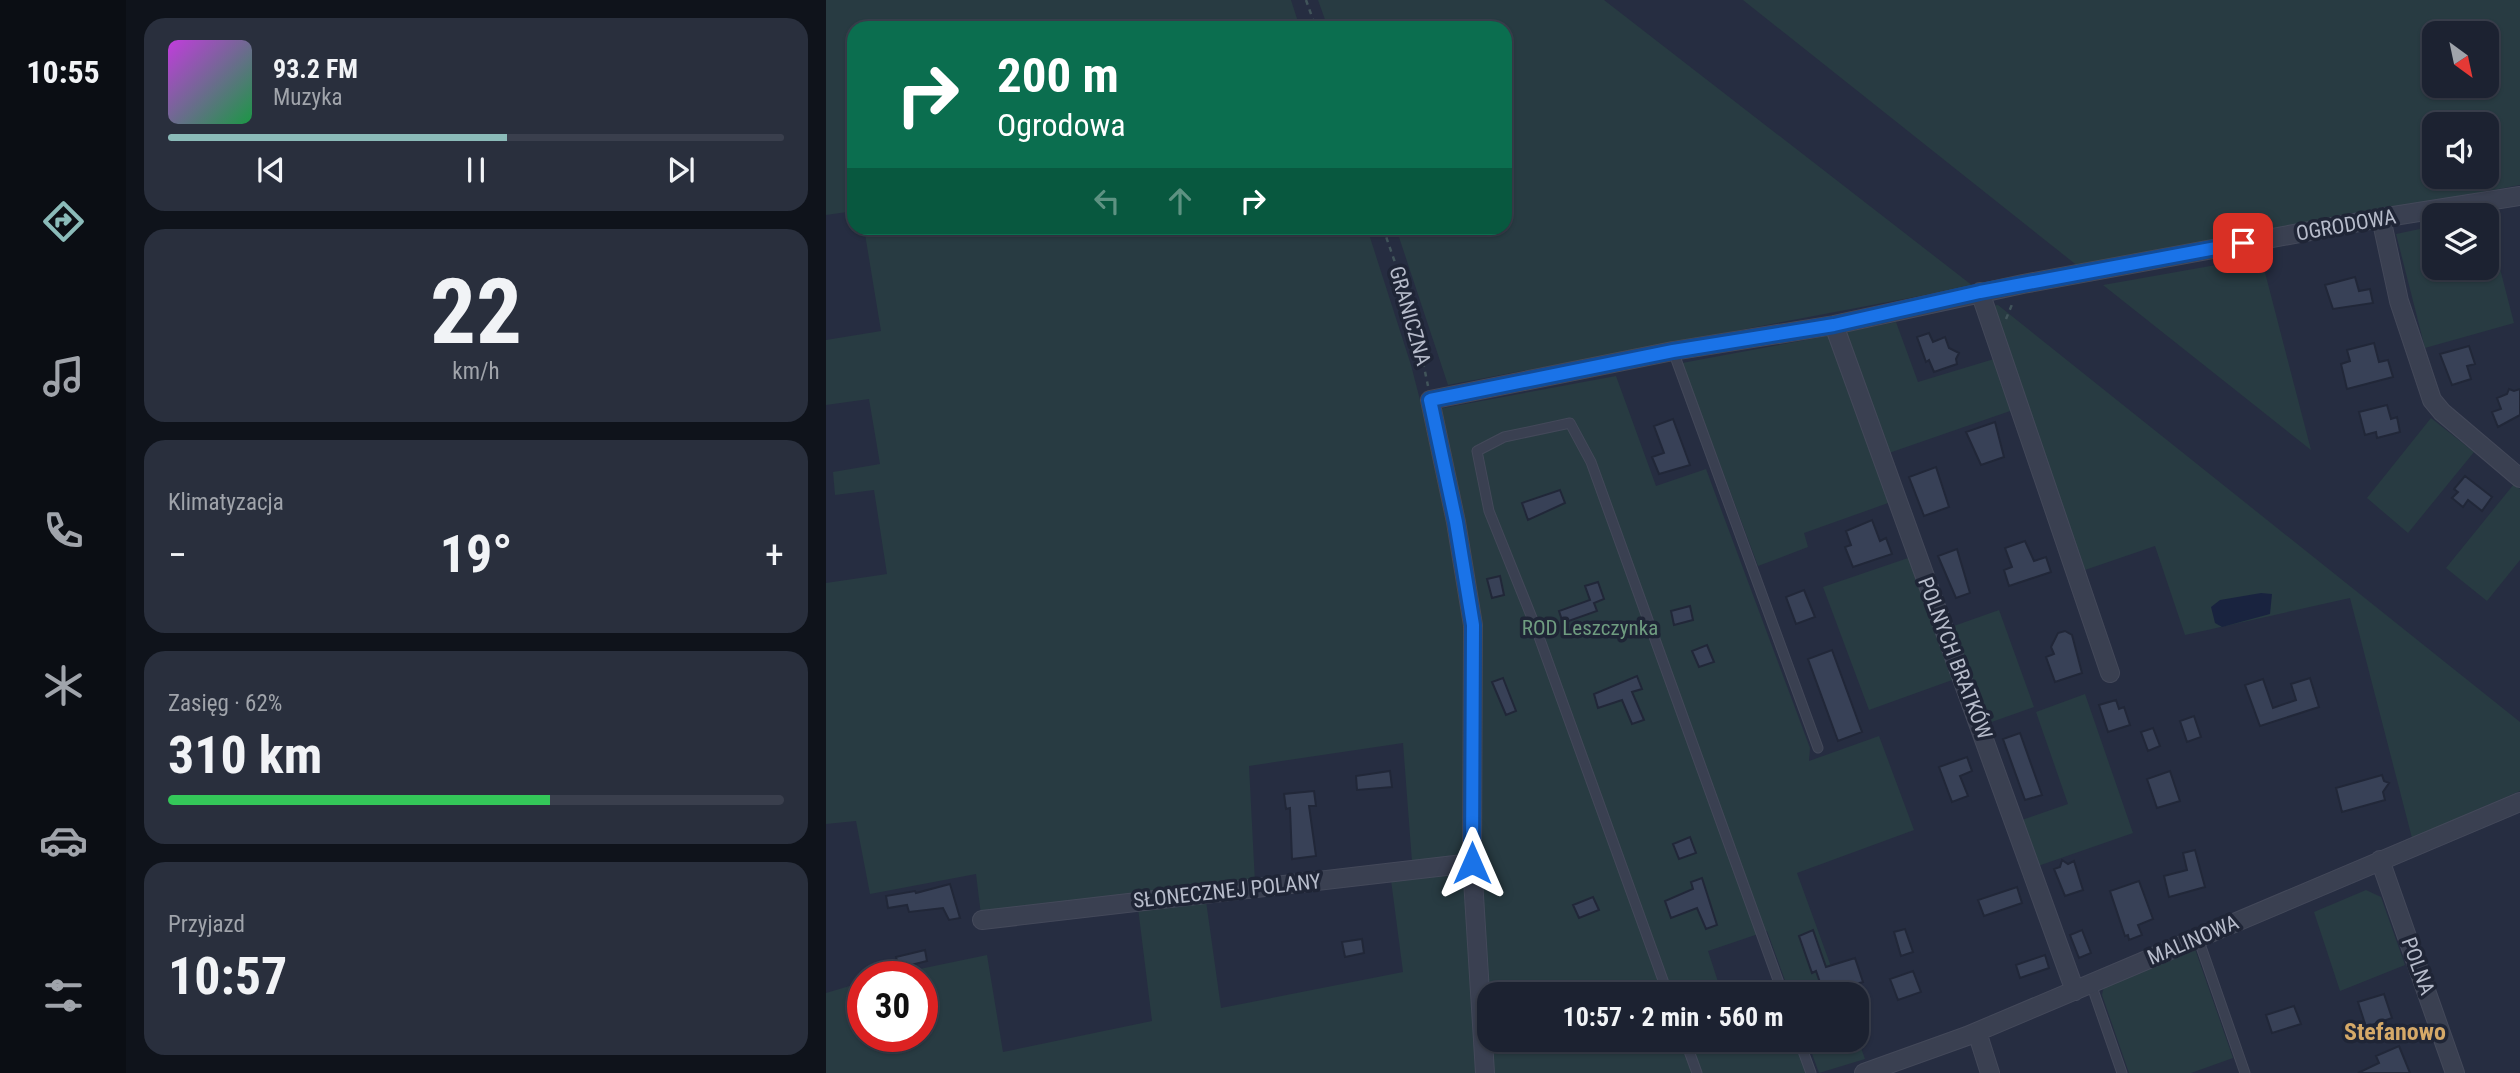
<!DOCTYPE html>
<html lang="pl">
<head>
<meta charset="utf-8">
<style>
  body { margin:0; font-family:"Roboto Condensed",sans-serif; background:#292f3d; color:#f1f3f6; height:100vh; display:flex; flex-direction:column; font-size:26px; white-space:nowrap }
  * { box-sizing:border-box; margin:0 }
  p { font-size:23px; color:#a0a4ab }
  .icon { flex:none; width:38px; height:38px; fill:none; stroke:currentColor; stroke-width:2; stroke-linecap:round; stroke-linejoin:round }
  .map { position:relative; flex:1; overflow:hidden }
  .sheet { display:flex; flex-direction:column; gap:18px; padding:18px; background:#0f131b; width:700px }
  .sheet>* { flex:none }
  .guide { position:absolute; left:21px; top:21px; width:665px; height:214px; border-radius:21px; box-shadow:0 2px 5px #0004,0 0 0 2px #3a3f4d; background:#0b6e4f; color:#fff; overflow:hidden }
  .needle { width:46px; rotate:147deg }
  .controls { position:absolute; left:1596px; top:21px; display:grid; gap:14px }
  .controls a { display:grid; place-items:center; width:77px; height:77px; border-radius:14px; background:#1c2231; box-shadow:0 2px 5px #0004,0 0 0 2px #3a3f4d; font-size:35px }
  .speed { position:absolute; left:21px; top:961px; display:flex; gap:14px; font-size:35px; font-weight:700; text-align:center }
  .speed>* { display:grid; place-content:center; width:91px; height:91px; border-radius:50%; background:#1c2231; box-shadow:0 2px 5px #0004,0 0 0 2px #3a3f4d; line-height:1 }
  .speed .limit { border:10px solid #d22; background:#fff; color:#111 }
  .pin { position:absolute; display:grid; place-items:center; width:60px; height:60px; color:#fff; margin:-30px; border-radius:14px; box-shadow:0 4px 10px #0006 }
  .me { position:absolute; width:77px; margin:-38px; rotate:0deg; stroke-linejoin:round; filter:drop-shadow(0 0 5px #0008) }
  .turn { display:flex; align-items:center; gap:24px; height:147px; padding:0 35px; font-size:32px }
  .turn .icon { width:91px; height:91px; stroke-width:2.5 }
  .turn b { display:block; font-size:49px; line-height:60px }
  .lanes { display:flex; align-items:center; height:66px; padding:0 35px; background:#0003; justify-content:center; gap:35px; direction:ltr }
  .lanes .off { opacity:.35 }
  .big { font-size:52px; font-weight:700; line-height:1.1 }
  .sheet .card { flex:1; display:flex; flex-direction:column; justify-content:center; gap:10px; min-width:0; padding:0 24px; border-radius:21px; background:#292f3d }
  .sheet .dial { align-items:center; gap:0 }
  .dial b { font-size:91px; line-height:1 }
  .song { display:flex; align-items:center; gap:21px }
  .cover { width:84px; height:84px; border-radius:10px; background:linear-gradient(135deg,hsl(290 70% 55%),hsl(140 70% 35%)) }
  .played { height:7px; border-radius:4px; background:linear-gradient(90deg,#8bbbb9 55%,#3a3f4d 55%) }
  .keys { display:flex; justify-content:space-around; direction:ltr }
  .heat { display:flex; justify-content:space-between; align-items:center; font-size:38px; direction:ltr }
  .charge { height:10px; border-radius:5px; background:linear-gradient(90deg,#34c759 62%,#3a3f4d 0) }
  .trip { position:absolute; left:651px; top:982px; width:392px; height:70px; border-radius:21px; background:#1c2231; box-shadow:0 2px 5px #0004,0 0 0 2px #3a3f4d; font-weight:700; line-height:70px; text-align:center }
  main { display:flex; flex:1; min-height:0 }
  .dock { display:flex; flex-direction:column; width:126px; justify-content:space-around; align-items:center; background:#0b0e14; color:#a0a4ab }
  .dock .icon { width:49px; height:49px }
  .dock .on { color:#8bbbb9 }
  .dock b { font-size:32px; color:#f1f3f6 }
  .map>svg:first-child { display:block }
  .green { fill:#283b42; fill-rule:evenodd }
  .water { fill:#19233f }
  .building { fill:#384157; stroke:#212738; stroke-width:2 }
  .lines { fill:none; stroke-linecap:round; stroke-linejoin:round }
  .service-casing { stroke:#44495a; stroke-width:11 }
  .minor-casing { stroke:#44495a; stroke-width:20 }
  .path { stroke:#41545a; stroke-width:2.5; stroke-dasharray:5 5; stroke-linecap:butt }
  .service { stroke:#3a4051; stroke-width:9 }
  .minor { stroke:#3a4051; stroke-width:18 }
  .route-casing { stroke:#114b97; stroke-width:18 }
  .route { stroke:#1a73e8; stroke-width:12 }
  .labels { text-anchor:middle; stroke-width:7; stroke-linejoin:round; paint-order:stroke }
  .street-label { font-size:21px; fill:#b7bccb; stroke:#1f2536 }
  .park-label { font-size:21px; fill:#6f9c80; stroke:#1f2536 }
  .quarter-label { font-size:24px; font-weight:bold; fill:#d5a968; stroke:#1f2536 }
</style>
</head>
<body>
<main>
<nav class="dock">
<b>10:55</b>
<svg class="icon on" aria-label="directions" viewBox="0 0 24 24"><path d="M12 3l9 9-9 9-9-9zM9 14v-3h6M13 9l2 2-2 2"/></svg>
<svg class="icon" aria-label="music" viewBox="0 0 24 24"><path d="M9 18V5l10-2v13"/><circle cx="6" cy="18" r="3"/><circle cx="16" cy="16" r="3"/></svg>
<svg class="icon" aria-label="phone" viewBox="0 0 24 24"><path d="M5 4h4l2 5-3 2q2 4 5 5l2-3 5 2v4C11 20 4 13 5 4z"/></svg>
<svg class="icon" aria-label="climate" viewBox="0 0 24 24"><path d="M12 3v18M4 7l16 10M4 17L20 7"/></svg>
<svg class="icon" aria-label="car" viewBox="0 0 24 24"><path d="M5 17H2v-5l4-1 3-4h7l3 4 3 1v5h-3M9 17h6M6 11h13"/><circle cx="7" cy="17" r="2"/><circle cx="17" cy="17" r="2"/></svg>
<svg class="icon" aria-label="filters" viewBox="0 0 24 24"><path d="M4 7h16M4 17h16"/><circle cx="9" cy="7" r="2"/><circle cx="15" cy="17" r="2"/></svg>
</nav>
<section class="sheet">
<div class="card">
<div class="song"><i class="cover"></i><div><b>93.2 FM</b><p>Muzyka</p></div></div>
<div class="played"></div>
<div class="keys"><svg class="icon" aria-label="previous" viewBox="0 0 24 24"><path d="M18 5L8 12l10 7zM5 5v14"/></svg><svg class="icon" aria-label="pause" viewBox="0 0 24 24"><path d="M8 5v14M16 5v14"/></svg><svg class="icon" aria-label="next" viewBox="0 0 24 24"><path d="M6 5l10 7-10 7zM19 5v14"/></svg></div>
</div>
<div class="card dial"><b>22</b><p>km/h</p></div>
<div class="card"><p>Klimatyzacja</p>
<div class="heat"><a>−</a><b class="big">19°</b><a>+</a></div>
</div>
<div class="card"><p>Zasięg · 62%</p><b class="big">310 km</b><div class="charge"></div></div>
<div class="card"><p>Przyjazd</p><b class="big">10:57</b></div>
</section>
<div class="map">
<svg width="1694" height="1073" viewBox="0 0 1694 1073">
  <rect width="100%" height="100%" fill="#262d41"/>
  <!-- green -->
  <path class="green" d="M0 0H465L474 28H28V211L0 215Z
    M492 0H778L1147 286 622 385 570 228H679V28H502Z
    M917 0H1694V185L1253 267ZM1608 33H1661V86H1608ZM1608 124H1661V177H1608Z
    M1661 218 1688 323 1599 348 1570 234 1608 226V268H1661Z
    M38 228H541L585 365 625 520 640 619 636 853 624 858 586 862 577 743 423 766 429 883 155 915 150 874 44 894 30 821 0 824V583L61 574 48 490 9 495 7 472 54 464 43 399 0 405V340L55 331Z
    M1435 257 1485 450 1277 285Z
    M1172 305 1694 722V791L1586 838 1524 598 1359 635 1329 546 1256 571 1163 306Z
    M1070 322 1092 382 1168 359 1187 410 1063 453 1019 332Z
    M1006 335 1065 502 978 533 982 547 932 566 856 363Z
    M790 376 830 486 880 469 984 748 983 761 1053 736 1088 830 971 873 1015 994H964L941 931 882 951 896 994H663V1040H969L981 1073H662L653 921 654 708 612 409Z
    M1605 418 1648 452 1582 533 1541 498Z
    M1688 484 1694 489V560L1661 601 1620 568Z
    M1085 557 1129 679 1043 710 997 587Z
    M1173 610 1208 707 1160 724 1125 627Z
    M1259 694 1307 833 1212 866 1196 820 1242 804 1210 712Z
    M631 871 638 876 643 957 650 982 655 1073H0V993L37 982V1036H96V976H60L161 955 177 1052 326 1021 312 908 380 901 395 1008 577 972 565 880Z
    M1540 890 1555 897 1579 965 1514 991 1488 912Z
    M1369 949 1407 1058 1365 1073H1303L1276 995 1278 986Z
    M1031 1037 1039 1059 993 1073 981 1040H1031Z"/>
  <!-- water -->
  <path class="water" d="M1435 593 1446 594 1444 614 1396 627 1389 623 1385 607 1394 600Z"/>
  <!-- building -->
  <path class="building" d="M1529 277 1533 291 1544 289 1547 303 1507 309 1499 285Z
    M1103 333 1107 342 1119 337 1123 348 1133 353 1130 359 1131 364 1108 372 1103 360 1100 362 1091 337Z
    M1548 343 1553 362 1562 360 1567 377 1521 389 1515 364 1524 361 1521 350Z
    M1643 346 1649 364 1641 366 1645 379 1626 385 1614 354Z
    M1683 389 1688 391 1694 389V415L1672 427 1666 412 1675 409 1671 398 1681 394Z
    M1561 405 1565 419 1571 417 1574 432 1551 438 1550 432 1539 435 1533 412Z
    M847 419 864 465 833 474 826 457 838 453 828 426Z
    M1169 422 1178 457 1155 465 1140 432Z
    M1110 467 1123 507 1098 516 1083 477Z
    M1639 476 1666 497 1656 511 1642 500 1637 507 1626 498 1632 492 1628 489Z
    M734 490 739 503 702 520 696 503Z
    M1046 520 1054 541 1060 538 1066 554 1027 567 1019 547 1025 545 1020 531Z
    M1199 541 1208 561 1220 557 1225 572 1183 586 1178 570 1186 567 1179 548Z
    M1131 549 1144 593 1130 598 1112 556Z
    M674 576 678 595 666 598 661 579Z
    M772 582 778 599 768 603 771 611 737 623 733 611 764 600 759 586Z
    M978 590 989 617 970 624 960 597Z
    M864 606 867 620 848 625 845 611Z
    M1239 631 1246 635 1256 673 1229 682 1220 657 1228 654 1225 647 1232 633Z
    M881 645 888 662 873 667 866 651Z
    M1006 650 1036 732 1012 741 982 659Z
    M811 676 816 689 806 692 818 720 806 724 796 700 772 708 768 694Z
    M677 678 690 711 680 715 666 682Z
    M1484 678 1493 707 1434 726 1419 685 1437 679 1447 708 1470 700 1465 684Z
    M1290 700 1293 709 1298 707 1304 725 1282 732 1273 705Z
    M1368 716 1375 737 1361 742 1354 721Z
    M1327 728 1334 746 1322 751 1315 732Z
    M1194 733 1216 795 1199 800 1177 739Z
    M1141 757 1146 771 1134 776 1142 796 1126 802 1113 767Z
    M564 771 566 787 531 790 530 776Z
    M1344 771 1354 801 1331 808 1321 779Z
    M1556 775 1558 781 1563 783 1557 792 1559 800 1516 812 1510 788Z
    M488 791 490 806H483L490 856 466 859 464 808 460 809 458 794Z
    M864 837 870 853 853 859 847 844Z
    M1369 850 1379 887 1343 897 1338 876 1361 870 1357 853Z
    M1236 860 1242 864 1248 861 1257 890 1239 896 1228 869 1234 867Z
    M876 878 891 925 880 929 871 908 845 918 839 901 867 889 865 882Z
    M1313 881 1327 919 1312 925 1316 935 1303 940 1302 935 1299 936 1284 891Z
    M124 884 134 918 123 920 117 908 83 912 81 905 62 908 60 896 89 891 90 893Z
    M1191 887 1196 903 1158 916 1152 900Z
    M767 897 773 910 753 918 747 905Z
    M1079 929 1087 952 1075 956 1068 932Z
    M987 930 1000 967 1029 958 1037 982 998 994 990 971 986 973 973 936Z
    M1256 930 1265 953 1253 958 1244 935Z
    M536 939 538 953 519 957 516 942Z
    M99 950 101 961 73 968 70 957Z
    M1219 955 1223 968 1194 978 1190 965Z
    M1087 971 1095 992 1072 1000 1064 979Z
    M1558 994 1566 1018 1540 1027 1532 1002Z
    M1468 1006 1475 1024 1446 1033 1440 1015Z
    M1573 1046 1584 1073H1532L1553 1063 1550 1056Z"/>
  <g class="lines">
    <!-- service casing -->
    <g class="service-casing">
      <path id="service" d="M847 351 992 748
        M1372 938 1419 1073
        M1265 984 1296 1073
        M842 994 708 623 663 511 651 451 678 437 744 423 765 462 957 994
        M859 1040 871 1073
        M973 1040 985 1073"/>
    </g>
    <!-- minor casing -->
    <g class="minor-casing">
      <path id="minor" d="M1555 218 1573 301 1606 400 1616 412 1694 478
        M1154 292 1284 673
        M1008 325 1249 991
        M1554 860 1629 1073
        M156 920 646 863
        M1151 1032 1164 1073
        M659 1073 646 863 647 625 630 522 604 400 847 351 1008 325 1197 284 1555 218 1694 196
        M1038 1073 1141 1036 1694 802"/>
    </g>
    <!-- path -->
    <path class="path" d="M480 0 490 28
      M557 228 587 314 602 386
      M1180 319 1187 302"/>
    <!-- service -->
    <use href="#service" class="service"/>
    <!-- minor -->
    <use href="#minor" class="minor"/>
  </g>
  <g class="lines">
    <!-- route casing -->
    <g class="route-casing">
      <path id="route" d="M646 863 647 625 630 522 604 400 847 351 1008 325 1154 292 1417 243"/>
    </g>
    <!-- route -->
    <use href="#route" class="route"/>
  </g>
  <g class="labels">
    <!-- street labels -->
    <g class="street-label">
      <text transform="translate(1520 225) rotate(-10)" y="7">OGRODOWA</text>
      <text transform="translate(584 316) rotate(74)" y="7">GRANICZNA</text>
      <text transform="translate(1129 658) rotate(69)" y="7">POLNYCH BRATKÓW</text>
      <text transform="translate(401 891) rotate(-6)" y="7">SŁONECZNEJ POLANY</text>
      <text transform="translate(1367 940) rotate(-23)" y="7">MALINOWA</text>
      <text transform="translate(1592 966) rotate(70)" y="7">POLNA</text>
    </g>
    <!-- park labels -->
    <g class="park-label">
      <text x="764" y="635">ROD Leszczynka</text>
    </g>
    <!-- quarter labels -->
    <g class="quarter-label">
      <text x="1569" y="1040">Stefanowo</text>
    </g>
  </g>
</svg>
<div class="controls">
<a><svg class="needle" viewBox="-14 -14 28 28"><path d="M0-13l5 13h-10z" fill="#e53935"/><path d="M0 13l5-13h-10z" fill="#a0a4ab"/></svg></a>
<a><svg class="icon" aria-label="sound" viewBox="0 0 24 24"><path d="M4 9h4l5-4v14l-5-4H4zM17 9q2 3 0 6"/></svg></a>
<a><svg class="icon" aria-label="layers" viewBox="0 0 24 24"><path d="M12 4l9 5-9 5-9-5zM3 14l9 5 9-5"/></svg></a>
</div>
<div class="speed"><div class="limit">30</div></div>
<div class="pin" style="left:1417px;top:243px;background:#d93025"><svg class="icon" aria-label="arrive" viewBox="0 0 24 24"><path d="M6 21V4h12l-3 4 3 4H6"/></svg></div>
<svg class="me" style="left:646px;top:863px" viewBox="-20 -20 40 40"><path d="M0-17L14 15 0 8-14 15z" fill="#1a73e8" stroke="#fff" stroke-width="4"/></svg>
<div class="trip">10:57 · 2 min · 560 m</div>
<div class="guide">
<div class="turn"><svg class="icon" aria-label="right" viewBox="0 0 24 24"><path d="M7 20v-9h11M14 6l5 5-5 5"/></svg><div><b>200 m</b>Ogrodowa</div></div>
<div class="lanes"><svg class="icon off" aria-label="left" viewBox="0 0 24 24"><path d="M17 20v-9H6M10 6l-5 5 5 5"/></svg><svg class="icon off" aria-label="ahead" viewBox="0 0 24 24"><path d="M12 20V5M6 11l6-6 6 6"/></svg><svg class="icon" aria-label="right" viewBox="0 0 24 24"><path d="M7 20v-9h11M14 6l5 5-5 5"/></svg></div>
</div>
</div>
</main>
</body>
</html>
